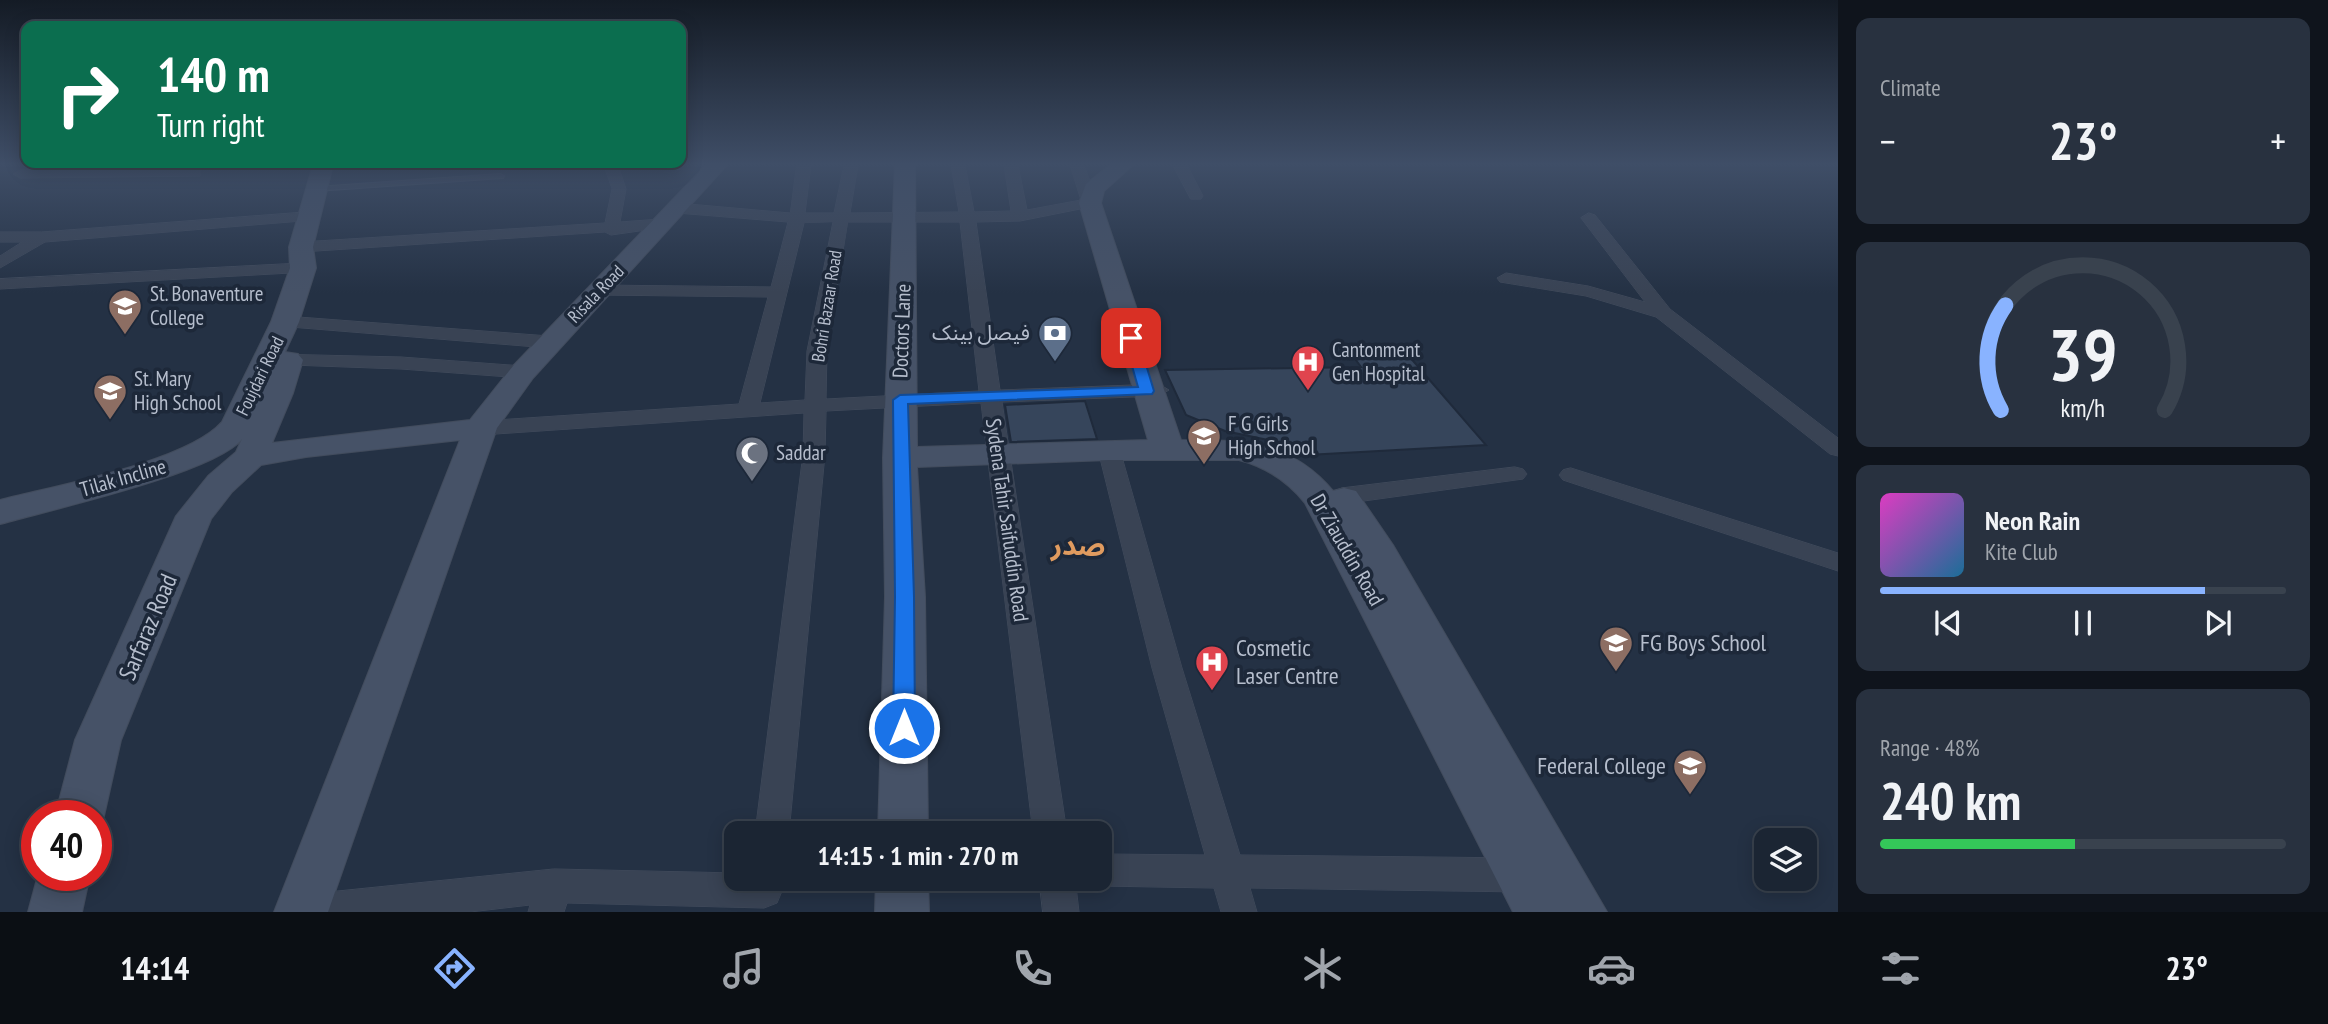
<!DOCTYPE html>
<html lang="en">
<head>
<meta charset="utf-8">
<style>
  body { margin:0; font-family:"PT Sans Narrow","Noto Sans Arabic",sans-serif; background:#28313f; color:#f1f3f6; height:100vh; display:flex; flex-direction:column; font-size:26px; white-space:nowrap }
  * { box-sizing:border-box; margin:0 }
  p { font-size:23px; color:#a0a5ac }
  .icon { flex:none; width:38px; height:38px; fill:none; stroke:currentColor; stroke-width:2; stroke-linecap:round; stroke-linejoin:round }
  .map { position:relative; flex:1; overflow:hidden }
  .side { display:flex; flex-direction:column; gap:18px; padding:18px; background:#0f141c; width:490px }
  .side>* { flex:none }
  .banner { position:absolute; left:21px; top:21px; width:665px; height:147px; border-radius:14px; box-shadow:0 4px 18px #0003,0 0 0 2px #39424e; background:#0b6e4f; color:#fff; overflow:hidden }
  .fabs { position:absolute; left:1754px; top:828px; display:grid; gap:14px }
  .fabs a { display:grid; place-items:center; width:63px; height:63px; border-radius:14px; background:#1b2533; box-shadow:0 4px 18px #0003,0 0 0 2px #39424e; font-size:35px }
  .speed { position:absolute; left:21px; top:800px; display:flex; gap:14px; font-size:35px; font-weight:700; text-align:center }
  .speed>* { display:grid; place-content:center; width:91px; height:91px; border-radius:50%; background:#1b2533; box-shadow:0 4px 18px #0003,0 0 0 2px #39424e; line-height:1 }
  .speed .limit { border:10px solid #d22; background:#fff; color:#111 }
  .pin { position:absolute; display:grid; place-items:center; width:60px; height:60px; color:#fff; margin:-30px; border-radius:14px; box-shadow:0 4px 10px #0006 }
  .me { position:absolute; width:77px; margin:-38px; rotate:0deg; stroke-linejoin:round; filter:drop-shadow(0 0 5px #0008) }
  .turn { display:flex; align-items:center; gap:24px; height:147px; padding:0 21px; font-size:32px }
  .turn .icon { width:91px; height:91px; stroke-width:2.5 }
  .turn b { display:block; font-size:49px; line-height:60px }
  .big { font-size:52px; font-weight:700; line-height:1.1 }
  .side .card { flex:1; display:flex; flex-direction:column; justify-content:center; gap:10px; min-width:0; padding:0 24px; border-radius:14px; background:#28313f }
  .side .dial { align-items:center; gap:0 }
  .dial svg { height:182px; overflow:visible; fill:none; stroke:#39424e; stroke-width:7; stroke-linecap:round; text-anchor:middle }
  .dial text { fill:#f1f3f6; stroke:none }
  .song { display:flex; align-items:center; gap:21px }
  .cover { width:84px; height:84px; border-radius:10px; background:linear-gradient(135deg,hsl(310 70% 55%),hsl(200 70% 35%)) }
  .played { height:7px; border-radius:4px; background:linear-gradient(90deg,#89b3ff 80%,#39424e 80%) }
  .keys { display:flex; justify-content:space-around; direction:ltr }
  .heat { display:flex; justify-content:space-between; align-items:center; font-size:38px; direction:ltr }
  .charge { height:10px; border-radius:5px; background:linear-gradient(90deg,#34c759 48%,#39424e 0) }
  .trip { position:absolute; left:724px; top:821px; width:388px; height:70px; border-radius:14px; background:#1b2533; box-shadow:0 4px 18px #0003,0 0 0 2px #39424e; font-weight:700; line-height:70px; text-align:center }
  .tab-bar { display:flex; height:112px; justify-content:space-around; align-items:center; background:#0b0f14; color:#a0a5ac }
  .tab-bar .icon { width:49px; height:49px }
  .tab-bar .current { color:#89b3ff }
  .tab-bar b { font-size:32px; color:#f1f3f6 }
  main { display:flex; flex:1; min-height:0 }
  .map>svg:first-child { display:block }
  .building { fill:#36455b; stroke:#1f2a3b; stroke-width:2 }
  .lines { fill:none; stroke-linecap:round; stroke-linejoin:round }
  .lane-casing { stroke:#424c5d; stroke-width:2 }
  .street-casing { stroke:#424c5d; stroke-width:1 }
  .secondary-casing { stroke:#424c5d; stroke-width:2 }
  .lane { fill:#394354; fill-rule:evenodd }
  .street { fill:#394354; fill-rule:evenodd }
  .secondary { fill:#465267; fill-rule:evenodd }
  .route { fill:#1a73e8; stroke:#114b97; stroke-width:2 }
  .labels { text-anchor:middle; stroke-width:7; stroke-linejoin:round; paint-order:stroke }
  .far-street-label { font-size:18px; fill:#b6becd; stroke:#1d2839 }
  .poi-label { font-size:21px; fill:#b6becd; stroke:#1d2839; text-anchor:start }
  .street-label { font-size:21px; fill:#b6becd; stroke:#1d2839 }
  .near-street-label { font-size:24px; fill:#b6becd; stroke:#1d2839 }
  .near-poi-label { font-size:24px; fill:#b6becd; stroke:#1d2839; text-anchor:start }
  .district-label { font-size:28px; font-weight:bold; fill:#e09b5f; stroke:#1d2839 }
</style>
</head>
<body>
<main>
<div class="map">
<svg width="1838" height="912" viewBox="0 0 1838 912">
  <rect width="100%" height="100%" fill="#243144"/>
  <!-- building -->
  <path class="building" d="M1408 355 1486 445 1307 455 1268 440 1225 431 1186 415 1165 370 1361 367 1353 356Z
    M1085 401 1097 439 1011 442 1005 405Z"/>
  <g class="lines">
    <!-- lane casing -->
    <g class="lane-casing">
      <path id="lane" d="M500 174 504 176 503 178 316 191 312 189 316 187Z"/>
    </g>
    <!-- street casing -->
    <g class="street-casing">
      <path id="street" d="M604 165H618L626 189 620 222 661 219 667 221V227L611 235 605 232 301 252 293 247 301 242 605 223 612 189Z
        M797 165H811L805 213H834L844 165H858L850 213 959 212 951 165H965L974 212 1011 211 1004 165H1018L1027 210 1081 200 1070 165H1084L1098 203 1095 206 1020 221 976 222 1000 390 1159 384 1169 390 1159 396 1002 402 1067 833H1033L981 403 826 411 825 454 789 833H755L803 454 804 413 481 435 470 428 481 421 739 404 768 297 599 295 590 290 599 285 771 287 788 222 677 213 669 208 677 203 790 213ZM833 222 807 351 805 400 760 403 804 223ZM848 222H960L979 391 826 399 827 351Z
        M1173 165H1187L1203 196 1201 199H1191Z
        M195 169 200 170V176L20 178 13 174 20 170Z
        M308 212 316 217 314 220 45 242 0 268V256L22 242H0V232H41Z
        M1589 213 1595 215 1670 309 1838 438V456L1830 454 1656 317 1586 296 1500 282 1497 278 1506 273 1588 286 1645 302 1581 218Z
        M303 263 309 264 312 268 309 272 0 289V279Z
        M285 316 549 336 559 342 549 348 278 326 276 322 278 318Z
        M271 354 401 357 523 366 533 372 523 378 401 369 264 364 261 360Z
        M1109 443 1120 450 1182 668 1240 855 1522 858 1534 863 1540 875 1534 887 1522 892 1250 888 1257 912H1221L1214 888 1101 886 1089 882 1087 878H1101V854L1205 855 1152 668 1098 450Z
        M1515 467 1523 469 1527 474 1523 479 1342 504 1334 501 1330 496 1334 491 1342 488Z
        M1571 468 1838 553V571L1563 480 1559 475 1563 470Z
        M554 869 737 873V878H775L782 891 777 903 764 908 567 903 564 912H528L530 905 470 912H292L297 900 310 894Z
        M1039 878H1075L1079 912H1043Z"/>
    </g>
    <!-- secondary casing -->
    <g class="secondary-casing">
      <path id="secondary" d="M313 165H333L313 247 316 268 299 322 285 352 298 354 303 360 293 393 272 443 470 420 513 366 706 165H727L533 378 497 428 328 912H274L460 440 306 457 261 465 232 492 211 519 121 740 104 816 96 831V816H55L75 740 176 516 208 476 236 452 242 439C214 473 50 510 0 524V500C54 486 187 462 222 422L271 322 290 268 289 247Z
        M895 165H915L917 447 1148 440 1079 203 1086 184 1110 165H1133L1104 191 1101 203 1181 440C1242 440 1290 440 1333 491L1344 488 1356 491 1393 545 1607 912H1513L1305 503C1287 481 1266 467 1239 460H1109L917 467 925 597 928 833H878L885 597 883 458Z
        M38 875H90L82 912H28Z
        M876 878H928L929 912H875Z"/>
    </g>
    <!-- lane -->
    <use href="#lane" class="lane"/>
    <!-- street -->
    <use href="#street" class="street"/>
    <!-- secondary -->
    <use href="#secondary" class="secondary"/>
  </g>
  <!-- sky -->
  <linearGradient id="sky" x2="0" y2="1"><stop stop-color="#141b25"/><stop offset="0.56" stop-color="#3f4e67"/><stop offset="1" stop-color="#3f4e67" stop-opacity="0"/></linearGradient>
  <rect width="1838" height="293" fill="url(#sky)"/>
  <!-- route -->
  <path class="route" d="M1131 334 1138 338 1154 391 1152 394 908 404 914 597 915 728 911 734 904 737 896 734 893 728 895 597 893 400 900 395 1138 387 1124 338Z"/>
  <!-- icons -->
  <defs>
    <g id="university-pin" transform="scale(1.75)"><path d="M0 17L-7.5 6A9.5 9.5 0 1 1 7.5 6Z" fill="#8d6e63" stroke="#1d2839"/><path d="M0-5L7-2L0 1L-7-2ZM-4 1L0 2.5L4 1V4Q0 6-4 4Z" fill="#fff"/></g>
    <g id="bank-pin" transform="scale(1.75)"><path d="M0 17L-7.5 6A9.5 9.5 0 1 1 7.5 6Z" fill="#5c6f8a" stroke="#1d2839"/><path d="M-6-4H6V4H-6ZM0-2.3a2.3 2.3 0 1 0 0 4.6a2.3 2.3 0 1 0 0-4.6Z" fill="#fff"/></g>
    <g id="hospital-pin" transform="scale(1.75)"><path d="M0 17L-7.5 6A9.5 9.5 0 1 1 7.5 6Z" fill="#e0444e" stroke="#1d2839"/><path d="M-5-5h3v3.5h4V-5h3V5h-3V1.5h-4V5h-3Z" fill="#fff"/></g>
    <g id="school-pin" transform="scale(1.75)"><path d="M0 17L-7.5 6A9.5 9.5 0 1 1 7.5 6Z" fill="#8d6e63" stroke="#1d2839"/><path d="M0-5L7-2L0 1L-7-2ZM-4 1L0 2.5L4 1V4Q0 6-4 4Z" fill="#fff"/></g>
    <g id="mosque-pin" transform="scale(1.75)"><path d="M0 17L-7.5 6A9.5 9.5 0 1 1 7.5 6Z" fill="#6b7280" stroke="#1d2839"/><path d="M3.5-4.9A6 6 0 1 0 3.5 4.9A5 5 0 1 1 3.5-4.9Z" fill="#fff"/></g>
  </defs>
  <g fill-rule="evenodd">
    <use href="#university-pin" x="125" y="306"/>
    <use href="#bank-pin" x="1055" y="333"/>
    <use href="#hospital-pin" x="1308" y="362"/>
    <use href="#school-pin" x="110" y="391"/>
    <use href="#school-pin" x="1204" y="436"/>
    <use href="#mosque-pin" x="752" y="453"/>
    <use href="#school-pin" x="1616" y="643"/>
    <use href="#hospital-pin" x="1212" y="662"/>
    <use href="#university-pin" x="1690" y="766"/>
  </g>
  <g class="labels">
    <!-- far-street labels -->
    <g class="far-street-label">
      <text transform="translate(596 294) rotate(-46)" y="6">Risala Road</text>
      <text transform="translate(827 306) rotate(-81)" y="6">Bohri Bazaar Road</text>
      <text transform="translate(260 376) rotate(-64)" y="6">Foujdari Road</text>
    </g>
    <!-- poi labels -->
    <g class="poi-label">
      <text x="150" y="301">St. Bonaventure<tspan x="150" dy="24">College</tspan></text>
      <text x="1030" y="340" text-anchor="end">فیصل بینک</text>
      <text x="1332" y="357">Cantonment<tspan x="1332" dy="24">Gen Hospital</tspan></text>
      <text x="134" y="386">St. Mary<tspan x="134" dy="24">High School</tspan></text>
      <text x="1228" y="431">F G Girls<tspan x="1228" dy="24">High School</tspan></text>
      <text x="776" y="460">Saddar</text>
    </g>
    <!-- street labels -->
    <g class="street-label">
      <text transform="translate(902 331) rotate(-88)" y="7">Doctors Lane</text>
      <text transform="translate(123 478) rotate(-16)" y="7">Tilak Incline</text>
      <text transform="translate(1007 520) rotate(82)" y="7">Sydena Tahir Saifuddin Road</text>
      <text transform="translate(1347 550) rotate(60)" y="7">Dr Ziauddin Road</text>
    </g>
    <!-- near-street labels -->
    <g class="near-street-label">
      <text transform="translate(148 627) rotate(-67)" y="8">Sarfaraz Road</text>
    </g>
    <!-- near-poi labels -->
    <g class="near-poi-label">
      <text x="1640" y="651">FG Boys School</text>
      <text x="1236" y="656">Cosmetic<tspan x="1236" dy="28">Laser Centre</tspan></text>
      <text x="1666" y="774" text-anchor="end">Federal College</text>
    </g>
    <!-- district labels -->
    <g class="district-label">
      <text x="1078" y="555">صدر</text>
    </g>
  </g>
</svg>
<div class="fabs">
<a><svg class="icon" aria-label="layers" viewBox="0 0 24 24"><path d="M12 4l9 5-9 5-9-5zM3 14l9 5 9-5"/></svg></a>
</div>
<div class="speed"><div class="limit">40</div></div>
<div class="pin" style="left:1131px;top:338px;background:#d93025"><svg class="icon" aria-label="arrive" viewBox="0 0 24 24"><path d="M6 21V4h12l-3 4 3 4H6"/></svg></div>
<svg class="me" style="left:904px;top:728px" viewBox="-20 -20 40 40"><circle r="17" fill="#1a73e8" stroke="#fff" stroke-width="3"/><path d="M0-11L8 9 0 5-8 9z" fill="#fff"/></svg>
<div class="trip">14:15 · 1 min · 270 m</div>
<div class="banner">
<div class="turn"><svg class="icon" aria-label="right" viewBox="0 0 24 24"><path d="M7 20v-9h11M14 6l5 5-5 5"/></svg><div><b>140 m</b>Turn right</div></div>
</div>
</div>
<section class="side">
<div class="card"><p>Climate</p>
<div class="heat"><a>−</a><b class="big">23°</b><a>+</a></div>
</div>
<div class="card dial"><svg viewBox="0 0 100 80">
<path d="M14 69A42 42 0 1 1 86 69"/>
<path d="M14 69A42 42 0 0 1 16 23" stroke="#89b3ff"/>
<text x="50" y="56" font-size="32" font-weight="700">39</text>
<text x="50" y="72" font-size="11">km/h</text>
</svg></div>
<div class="card">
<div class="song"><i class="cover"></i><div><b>Neon Rain</b><p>Kite Club</p></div></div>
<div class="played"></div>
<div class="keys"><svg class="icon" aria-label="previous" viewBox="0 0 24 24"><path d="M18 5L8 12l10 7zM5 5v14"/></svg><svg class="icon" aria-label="pause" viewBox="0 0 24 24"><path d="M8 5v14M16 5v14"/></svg><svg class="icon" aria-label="next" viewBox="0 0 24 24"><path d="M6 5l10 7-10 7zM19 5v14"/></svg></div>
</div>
<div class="card"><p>Range · 48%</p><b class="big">240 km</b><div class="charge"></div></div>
</section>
</main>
<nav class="tab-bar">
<b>14:14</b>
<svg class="icon current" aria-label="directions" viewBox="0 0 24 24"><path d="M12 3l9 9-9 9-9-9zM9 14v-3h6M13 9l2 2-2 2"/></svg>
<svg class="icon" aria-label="music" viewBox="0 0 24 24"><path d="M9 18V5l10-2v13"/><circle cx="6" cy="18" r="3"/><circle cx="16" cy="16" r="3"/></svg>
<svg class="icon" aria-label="phone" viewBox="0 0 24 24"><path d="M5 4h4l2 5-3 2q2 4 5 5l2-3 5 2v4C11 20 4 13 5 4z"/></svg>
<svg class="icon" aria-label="climate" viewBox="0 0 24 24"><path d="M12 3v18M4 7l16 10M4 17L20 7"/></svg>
<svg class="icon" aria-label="car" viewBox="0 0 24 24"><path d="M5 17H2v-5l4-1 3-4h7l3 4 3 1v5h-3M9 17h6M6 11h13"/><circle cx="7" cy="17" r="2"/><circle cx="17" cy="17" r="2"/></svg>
<svg class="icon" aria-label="filters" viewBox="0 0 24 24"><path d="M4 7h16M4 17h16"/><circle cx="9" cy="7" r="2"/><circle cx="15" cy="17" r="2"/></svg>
<b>23°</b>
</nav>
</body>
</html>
